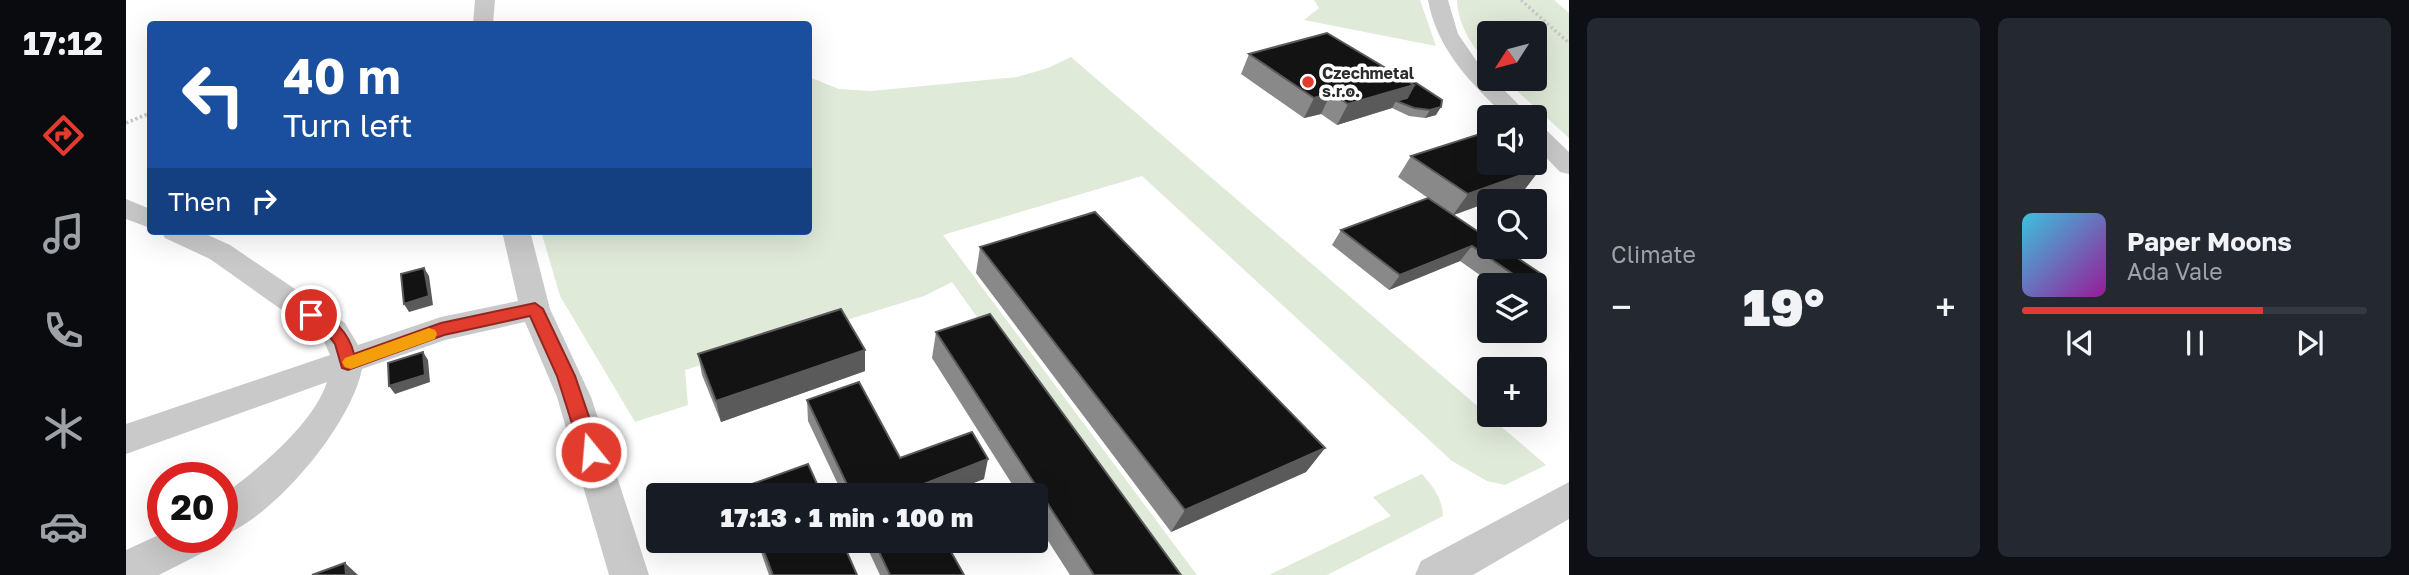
<!DOCTYPE html>
<html lang="en">
<head>
<meta charset="utf-8">
<style>
  body { margin:0; font-family:"Golos Text",sans-serif; background:#242831; color:#f1f3f6; height:100vh; display:flex; flex-direction:column; font-size:26px; white-space:nowrap }
  * { box-sizing:border-box; margin:0 }
  p { font-size:23px; color:#9ea1a6 }
  .icon { flex:none; width:38px; height:38px; fill:none; stroke:currentColor; stroke-width:2; stroke-linecap:round; stroke-linejoin:round }
  .map { position:relative; flex:1; overflow:hidden }
  .panel { display:flex; flex-direction:column; gap:18px; padding:18px; background:#0d0f14; width:840px }
  .panel>* { flex:none }
  .hud { position:absolute; left:21px; top:21px; width:665px; height:214px; border-radius:7px; box-shadow:0 7px 28px #0002; background:#1a4fa0; color:#fff; overflow:hidden }
  .needle { width:46px; rotate:234deg }
  .buttons { position:absolute; left:1351px; top:21px; display:grid; gap:14px }
  .buttons a { display:grid; place-items:center; width:70px; height:70px; border-radius:7px; background:#171b24; box-shadow:0 7px 28px #0002; font-size:35px }
  .speed { position:absolute; left:21px; top:462px; display:flex; gap:14px; font-size:35px; font-weight:700; text-align:center }
  .speed>* { display:grid; place-content:center; width:91px; height:91px; border-radius:50%; background:#171b24; box-shadow:0 7px 28px #0002; line-height:1 }
  .speed .limit { border:10px solid #d22; background:#fff; color:#111 }
  .pin { position:absolute; display:grid; place-items:center; width:60px; height:60px; color:#fff; margin:-30px; border:4px solid #fff; border-radius:50%; box-shadow:0 2px 7px #0007 }
  .me { position:absolute; width:77px; margin:-38px; rotate:343deg; stroke-linejoin:round; filter:drop-shadow(0 0 5px #0008) }
  .turn { display:flex; align-items:center; gap:24px; height:147px; padding:0 21px; font-size:32px }
  .turn .icon { width:91px; height:91px; stroke-width:2.5 }
  .turn b { display:block; font-size:49px; line-height:60px }
  .then { display:flex; align-items:center; height:66px; padding:0 21px; background:#0003; gap:14px; font-size:26px }
  .big { font-size:52px; font-weight:800; line-height:1.1 }
  .panel .tile { flex:1; display:flex; flex-direction:column; justify-content:center; gap:10px; min-width:0; padding:0 24px; border-radius:10px; background:#242831 }
  .song { display:flex; align-items:center; gap:21px }
  .cover { width:84px; height:84px; border-radius:10px; background:linear-gradient(135deg,hsl(190 70% 55%),hsl(300 70% 35%)) }
  .played { height:7px; border-radius:4px; background:linear-gradient(90deg,#e23c2f 70%,#363941 70%) }
  .keys { display:flex; justify-content:space-around; direction:ltr }
  .heat { display:flex; justify-content:space-between; align-items:center; font-size:38px; direction:ltr }
  .panel .tiles { flex:1; display:grid; gap:18px; grid-template-columns:repeat(2,1fr) }
  .trip { position:absolute; left:520px; top:483px; width:402px; height:70px; border-radius:7px; background:#171b24; box-shadow:0 7px 28px #0002; font-weight:800; line-height:70px; text-align:center }
  main { display:flex; flex:1; min-height:0 }
  .menu { display:flex; flex-direction:column; width:126px; justify-content:space-around; align-items:center; background:#090b0e; color:#9ea1a6 }
  .menu .icon { width:49px; height:49px }
  .menu .active { color:#e23c2f }
  .menu b { font-size:32px; color:#f1f3f6 }
  .map>svg:first-child { display:block }
  .green { fill:#e0ead9 }
  .lines { fill:none; stroke-linecap:round; stroke-linejoin:round }
  .path { stroke:#c9c9c9; stroke-width:3.5; stroke-dasharray:2.5 2.5; stroke-linecap:butt }
  .minor { fill:#c9c9c9; fill-rule:evenodd }
  .wall { fill:#898989 }
  .shaded-wall { fill:#5a5a5a }
  .building { fill:#131313; stroke:#5a5a5a; stroke-width:2 }
  .route { fill:#e23c2f; stroke:#93271f; stroke-width:2 }
  .slow { fill:#f59e0b }
  .poi-dot { fill:#e23c2f; stroke:#fff; stroke-width:2.5 }
  .labels { text-anchor:middle; stroke-width:7; stroke-linejoin:round; paint-order:stroke }
  .far-poi-label { font-size:16px; font-weight:bold; fill:#2c2c2c; stroke:#fff; text-anchor:start }
</style>
</head>
<body>
<main>
<nav class="menu">
<b>17:12</b>
<svg class="icon active" aria-label="directions" viewBox="0 0 24 24"><path d="M12 3l9 9-9 9-9-9zM9 14v-3h6M13 9l2 2-2 2"/></svg>
<svg class="icon" aria-label="music" viewBox="0 0 24 24"><path d="M9 18V5l10-2v13"/><circle cx="6" cy="18" r="3"/><circle cx="16" cy="16" r="3"/></svg>
<svg class="icon" aria-label="phone" viewBox="0 0 24 24"><path d="M5 4h4l2 5-3 2q2 4 5 5l2-3 5 2v4C11 20 4 13 5 4z"/></svg>
<svg class="icon" aria-label="climate" viewBox="0 0 24 24"><path d="M12 3v18M4 7l16 10M4 17L20 7"/></svg>
<svg class="icon" aria-label="car" viewBox="0 0 24 24"><path d="M5 17H2v-5l4-1 3-4h7l3 4 3 1v5h-3M9 17h6M6 11h13"/><circle cx="7" cy="17" r="2"/><circle cx="17" cy="17" r="2"/></svg>
</nav>
<div class="map">
<svg width="1443" height="575" viewBox="0 0 1443 575">
  <rect width="100%" height="100%" fill="#fff"/>
  <!-- green -->
  <path class="green" d="M1188 0H1294L1310 46 1178 20 1193 8Z
    M1331 0H1428L1443 13V138L1378 79H1409V33H1363V64C1346 47 1332 25 1331 0Z
    M945 57 1420 465 1379 485 1361 481 1326 461 1016 176 817 235 1071 575H1035L826 282 798 296 559 370 562 405 509 422 434 296 415 231H682L683 77 713 89 745 91 891 77 922 68Z
    M1296 474C1308 488 1316 498 1317 516L1201 575H1143L1265 516 1247 497Z"/>
  <g class="lines">
    <!-- path -->
    <path class="path" d="M1395 0 1443 43
      M0 123 24 113"/>
    <!-- minor -->
    <path class="minor" d="M349 0H369L367 24H347Z
      M1302 0H1322L1332 34 1363 79H1367L1405 117H1380C1345 83 1311 50 1302 0Z
      M1409 126 1418 128 1443 152V174L1434 172 1409 146Z
      M0 199 24 209V228L0 219Z
      M35 231H73L104 245 219 323 232 345 315 317 392 301 376 231H404L424 309 465 397 523 575H483L431 397 399 322 319 340 236 369C225 425 149 516 96 536V496C131 470 187 425 201 382L0 454V424L204 355 197 339 84 259 39 238Z
      M1443 482V519L1347 575H1289L1295 561Z
      M37 533V537H87L82 550 33 575H0V550Z"/>
  </g>
  <!-- wall -->
  <path class="wall" d="M1201 33 1310 115 1299 118 1283 116 1266 108 1211 125 1195 114 1178 118 1115 74 1123 54Z
    M1285 156 1415 168 1399 189 1328 215 1417 275 1408 285H1368L1334 261 1263 290 1206 245 1215 230 1302 198 1272 177Z
    M854 247 1199 448 1180 472 1045 532 850 273Z
    M810 332 1055 575H944L910 522V495H893L806 358Z
    M739 350V371L595 422 576 375 572 354Z
    M681 400 774 458 858 479 816 495H717L682 421Z
    M631 541H716L731 575H643Z
    M738 541H819L838 575H754Z"/>
  <!-- shaded-wall -->
  <path class="shaded-wall" d="M1288 85 1277 104 1270 101 1266 108 1211 125 1222 104Z
    M1205 93 1195 114 1178 118 1188 98Z
    M1315 107 1310 115 1299 118 1304 110Z
    M1415 168 1399 189 1327 215 1342 194Z
    M1346 246 1334 261 1263 290 1274 275Z
    M298 268 303 276 307 305 283 312 278 304Z
    M1417 275 1408 285H1398L1400 283Z
    M739 350V371L595 422 590 401Z
    M297 352 302 360 304 382 269 394 263 386Z
    M1199 448 1180 472 1045 532 1059 510Z
    M862 459 858 479 816 495H789L790 487Z
    M219 563 232 575H220Z"/>
  <!-- building -->
  <path class="building" d="M1201 33 1288 85 1222 104 1205 93 1188 98 1123 54Z
    M1278 75 1316 100 1315 107 1304 110 1288 108 1270 101 1281 98 1288 85 1273 76Z
    M1357 133 1363 137V163H1407L1415 168 1342 194 1285 156Z
    M1302 198 1363 239V247H1375L1417 275 1400 283 1346 246 1274 275 1215 230Z
    M969 212 1199 448 1059 510 854 247Z
    M298 268 303 296 278 304 275 274Z
    M715 309 739 350 590 401 572 354Z
    M864 314 1055 575H968L810 332Z
    M297 352 299 375 263 386 262 363Z
    M733 382 774 458 846 432 862 459 790 487 794 495H726L681 400Z
    M682 464 696 495H617L615 488Z
    M634 541H716L731 575H647Z
    M748 541H819L838 575H764Z
    M219 563 220 575H186Z"/>
  <!-- route -->
  <path class="route" d="M409 303 417 309 449 376 475 452 472 458 465 460 458 458 455 452 431 376 404 316 318 335 222 370 216 368 209 344 202 335 177 315 185 309C206 315 223 333 228 354L315 323Z"/>
  <!-- slow -->
  <path class="slow" d="M303 328 309 330 311 334 309 339 225 369 219 367 216 362 219 358Z"/>
  <!-- markers -->
  <circle class="poi-dot" cx="1182" cy="82" r="7"/>
  <g class="labels">
    <!-- far-poi labels -->
    <g class="far-poi-label">
      <text x="1196" y="79">Czechmetal<tspan x="1196" dy="18">s.r.o.</tspan></text>
    </g>
  </g>
</svg>
<div class="buttons">
<a><svg class="needle" viewBox="-14 -14 28 28"><path d="M0-13l5 13h-10z" fill="#e53935"/><path d="M0 13l5-13h-10z" fill="#9ea1a6"/></svg></a>
<a><svg class="icon" aria-label="sound" viewBox="0 0 24 24"><path d="M4 9h4l5-4v14l-5-4H4zM17 9q2 3 0 6"/></svg></a>
<a><svg class="icon" aria-label="search" viewBox="0 0 24 24"><circle cx="10" cy="10" r="6"/><path d="M15 15l6 6"/></svg></a>
<a><svg class="icon" aria-label="layers" viewBox="0 0 24 24"><path d="M12 4l9 5-9 5-9-5zM3 14l9 5 9-5"/></svg></a>
<a>+</a>
</div>
<div class="speed"><div class="limit">20</div></div>
<div class="pin" style="left:185px;top:315px;background:#d93025"><svg class="icon" aria-label="arrive" viewBox="0 0 24 24"><path d="M6 21V4h12l-3 4 3 4H6"/></svg></div>
<svg class="me" style="left:465px;top:452px" viewBox="-20 -20 40 40"><circle r="17" fill="#e23c2f" stroke="#fff" stroke-width="3"/><path d="M0-11L8 9 0 5-8 9z" fill="#fff"/></svg>
<div class="trip">17:13 · 1 min · 100 m</div>
<div class="hud">
<div class="turn"><svg class="icon" aria-label="left" viewBox="0 0 24 24"><path d="M17 20v-9H6M10 6l-5 5 5 5"/></svg><div><b>40 m</b>Turn left</div></div>
<div class="then">Then<svg class="icon" aria-label="right" viewBox="0 0 24 24"><path d="M7 20v-9h11M14 6l5 5-5 5"/></svg></div>
</div>
</div>
<section class="panel">
<div class="tiles">
<div class="tile"><p>Climate</p>
<div class="heat"><a>−</a><b class="big">19°</b><a>+</a></div>
</div>
<div class="tile">
<div class="song"><i class="cover"></i><div><b>Paper Moons</b><p>Ada Vale</p></div></div>
<div class="played"></div>
<div class="keys"><svg class="icon" aria-label="previous" viewBox="0 0 24 24"><path d="M18 5L8 12l10 7zM5 5v14"/></svg><svg class="icon" aria-label="pause" viewBox="0 0 24 24"><path d="M8 5v14M16 5v14"/></svg><svg class="icon" aria-label="next" viewBox="0 0 24 24"><path d="M6 5l10 7-10 7zM19 5v14"/></svg></div>
</div>
</div>
</section>
</main>
</body>
</html>
